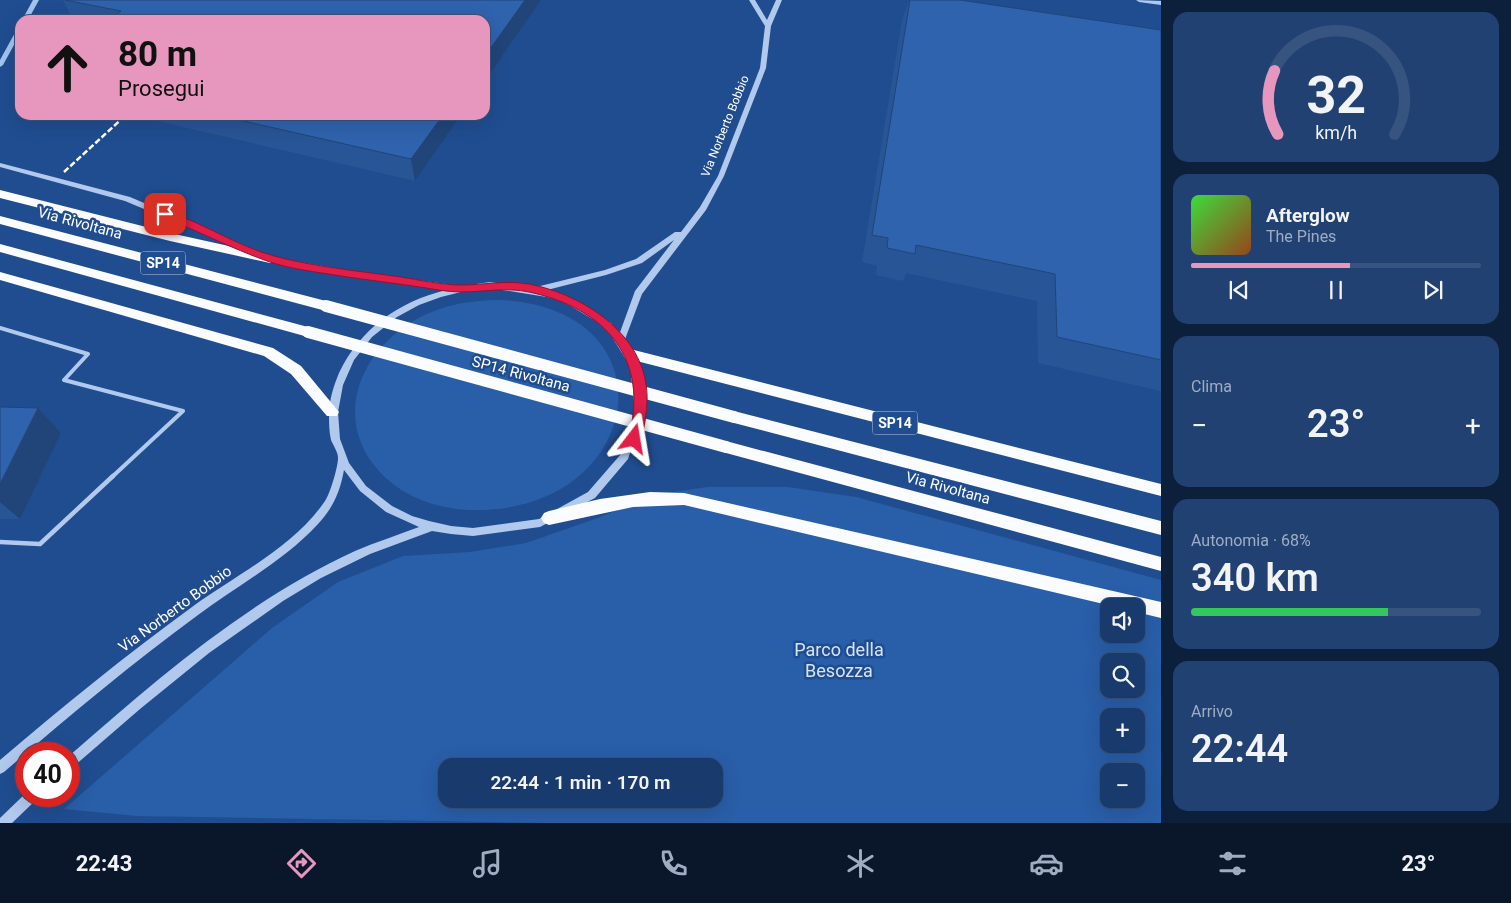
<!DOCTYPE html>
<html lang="it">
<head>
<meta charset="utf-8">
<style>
  body { margin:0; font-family:Roboto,sans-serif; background:#214172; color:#f1f3f6; height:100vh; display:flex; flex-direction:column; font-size:19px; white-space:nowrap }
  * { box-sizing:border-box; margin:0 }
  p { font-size:16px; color:#9fadc2 }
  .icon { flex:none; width:28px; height:28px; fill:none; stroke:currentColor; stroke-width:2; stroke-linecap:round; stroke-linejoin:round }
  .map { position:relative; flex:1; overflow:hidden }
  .sheet { display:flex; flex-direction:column; gap:12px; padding:12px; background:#0d203b; width:350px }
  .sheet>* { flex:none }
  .hud { position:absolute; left:15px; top:15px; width:475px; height:105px; border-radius:15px; box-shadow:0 5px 20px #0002,0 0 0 1px #36547f; background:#e797bd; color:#111; overflow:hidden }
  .fabs { position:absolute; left:1100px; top:598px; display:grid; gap:10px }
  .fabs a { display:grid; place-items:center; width:45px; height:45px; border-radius:10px; background:#183a6c; box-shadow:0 5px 20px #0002,0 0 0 1px #36547f; font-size:25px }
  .speed { position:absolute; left:15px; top:742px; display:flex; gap:10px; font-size:25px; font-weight:700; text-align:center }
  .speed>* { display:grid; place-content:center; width:65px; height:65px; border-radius:50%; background:#183a6c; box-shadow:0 5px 20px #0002,0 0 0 1px #36547f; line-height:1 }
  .speed .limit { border:8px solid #d22; background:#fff; color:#111 }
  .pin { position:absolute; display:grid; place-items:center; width:42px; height:42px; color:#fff; margin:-21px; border-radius:10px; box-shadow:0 2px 8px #0006 }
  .me { position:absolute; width:55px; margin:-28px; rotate:14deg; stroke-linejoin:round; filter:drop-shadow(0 0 4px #0008) }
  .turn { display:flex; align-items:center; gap:18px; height:105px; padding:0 20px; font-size:22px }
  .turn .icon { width:65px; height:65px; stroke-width:2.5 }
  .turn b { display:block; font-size:35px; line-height:42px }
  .big { font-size:38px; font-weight:600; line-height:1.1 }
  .sheet .card { flex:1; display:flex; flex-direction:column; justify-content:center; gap:8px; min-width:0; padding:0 18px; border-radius:15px; background:#214172 }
  .sheet .dial { align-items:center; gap:0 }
  .dial svg { height:130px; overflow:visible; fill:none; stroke:#36547f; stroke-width:7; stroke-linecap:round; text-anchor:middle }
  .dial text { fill:#f1f3f6; stroke:none }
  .song { display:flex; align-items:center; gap:15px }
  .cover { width:60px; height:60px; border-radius:8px; background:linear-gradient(135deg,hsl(120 70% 55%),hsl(20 70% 35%)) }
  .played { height:5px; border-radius:2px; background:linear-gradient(90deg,#e797bd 55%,#36547f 55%) }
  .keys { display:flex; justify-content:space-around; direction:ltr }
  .heat { display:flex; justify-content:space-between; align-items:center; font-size:28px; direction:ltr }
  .charge { height:8px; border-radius:4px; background:linear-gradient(90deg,#34c759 68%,#36547f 0) }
  .trip { position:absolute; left:438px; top:758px; width:285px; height:50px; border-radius:15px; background:#183a6c; box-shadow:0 5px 20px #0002,0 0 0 1px #36547f; font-weight:600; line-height:50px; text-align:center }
  .menu { display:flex; height:80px; justify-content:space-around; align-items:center; background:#0a172b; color:#9fadc2 }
  .menu .icon { width:35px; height:35px }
  .menu .current { color:#e797bd }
  .menu b { font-size:22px; color:#f1f3f6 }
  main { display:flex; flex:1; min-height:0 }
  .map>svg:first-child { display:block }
  .green { fill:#295ea8; fill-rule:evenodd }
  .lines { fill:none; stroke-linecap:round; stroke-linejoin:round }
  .stream { fill:#a3c4ee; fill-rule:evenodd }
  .service-far1 { stroke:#b0c9ed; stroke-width:4 }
  .service { stroke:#b0c9ed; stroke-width:4.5 }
  .tertiary { fill:#b0c9ed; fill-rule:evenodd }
  .trunk { fill:#fafcff; fill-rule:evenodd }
  .rail { stroke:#fff; stroke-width:2.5; stroke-dasharray:6 2.5; stroke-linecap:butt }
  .trunk-bridge { stroke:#fafcff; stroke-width:12 }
  .wall { fill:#285595 }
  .shaded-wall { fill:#214579 }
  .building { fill:#2f63ad; stroke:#214579 }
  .route { fill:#e11d48; stroke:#92132f }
  .labels { text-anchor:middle; stroke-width:5; stroke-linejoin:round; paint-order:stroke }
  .far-street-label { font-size:12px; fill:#fff; stroke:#204d90 }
  .shield { fill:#204d90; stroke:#bccade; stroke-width:1 }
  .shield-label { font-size:14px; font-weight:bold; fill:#fff }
  .street-label { font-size:15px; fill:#fff; stroke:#204d90 }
  .near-park-label { font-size:18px; fill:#d5e4f9; stroke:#204d90 }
</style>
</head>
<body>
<main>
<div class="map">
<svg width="1161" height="823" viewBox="0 0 1161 823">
  <rect width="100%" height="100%" fill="#204d90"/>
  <!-- green -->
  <path class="green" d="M500 300C676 308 646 512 474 510 444 510 410 500 387 479 333 430 352 360 410 323 437 306 468 300 500 300Z
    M707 487H788L856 497 1161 580V823H550L137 816 64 809 272 628 338 582 403 556 470 552 526 543 595 519 655 495ZM1109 606H1136V634H1109ZM1109 661H1136V689H1109ZM1109 716H1136V744H1109ZM446 766H714V799H446ZM1109 771H1136V799H1109Z"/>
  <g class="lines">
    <!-- stream -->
    <path class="stream" d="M33 0H39L28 20H22Z
      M20 27V34L3 65 0 67V60L17 29Z"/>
    <!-- service-far1 -->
    <path class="service-far1" d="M0 328 88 354 64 380 183 411 112 477"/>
    <!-- service -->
    <path class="service" d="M0 542 40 544 113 476"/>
    <!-- tertiary -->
    <path class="tertiary" d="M749 0H755L767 20 776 0H782L771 26 766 68 724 176 706 210 642 294 624 342 638 365 644 411 628 459 595 498 540 527 473 536 451 534 432 531 370 554 321 578 283 601 209 653 140 709 73 767 69 769V756C157 679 248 600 355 551 376 542 398 535 419 527L386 512 360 491 344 470C340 492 333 508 318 524 284 561 238 585 198 615 131 664 67 718 4 772L0 774V760C62 707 126 655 192 607 236 575 294 547 325 501 330 494 338 467 338 458 338 452 333 445 331 440 329 432 329 422 329 414 329 400 334 385 339 373 360 329 398 302 446 290L340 275 270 262 125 201 0 167V163L130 197 271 257 340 269 453 285 456 287 490 282 535 289 536 287 605 270 636 259 675 232H681L700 207 718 176 760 68 765 26ZM674 240 635 291 619 335 611 323 563 294 543 291 606 275 642 263ZM490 288 559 299 606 327 630 366 635 411 621 454 588 492 539 519 473 528 451 526 429 521 412 516 392 506 366 486 349 463 340 439 338 412 343 385 354 360 372 337 397 317 419 305 441 297 465 291Z
      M1136 0 1161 1V5L1139 2Z
      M26 793V796H38L36 800 12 823H0V818Z"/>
    <!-- trunk -->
    <path class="trunk" d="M0 190 170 233 270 255 276 259 270 263 170 241 0 198Z
      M0 216 326 301 332 306 326 311 0 224Z
      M0 244 308 327 314 332 308 337 0 252Z
      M0 272 273 348 301 366 339 412 337 416H327L291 374 264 356 0 280Z
      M630 349 1161 484V496L625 358 623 354Z
      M734 411 1161 521V535L734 423 729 421 727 417 729 413Z
      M726 441 1161 557V571L726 453 721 451 719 447 721 443Z
      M650 492 684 493 1161 602V618L1136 612V606H1112L684 505 633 507 549 525 544 523 541 518 544 513 549 511 600 499Z"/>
    <!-- rail -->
    <path class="rail" d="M64 172 126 115"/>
    <!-- trunk-bridge -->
    <path class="trunk-bridge" d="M326 306 734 417
      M308 332 726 447"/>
  </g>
  <!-- wall -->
  <path class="wall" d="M63 0H541L485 81V20H73Z
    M909 0H960L1161 30V391L1038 363 1037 301 906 273 903 281 876 275 877 266 862 262 902 20Z
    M132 115H461L415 181Z
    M0 407 61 433 20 519H0Z"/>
  <!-- shaded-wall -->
  <path class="shaded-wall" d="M525 0H541L485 81V56Z
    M443 115H461L415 181 411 159Z
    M38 408 61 433 20 519 0 502V484Z"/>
  <!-- building -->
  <path class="building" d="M65 0H525L485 56V20H110L121 11Z
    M910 0H960L1161 30V360L1057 337 1055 274 916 245 915 254 887 248 888 238 872 235Z
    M217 115H443L411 159Z
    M0 407 38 408 0 484Z"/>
  <!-- route -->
  <path class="route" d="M165 211C203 222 236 246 274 256 315 267 359 271 401 277 420 280 441 285 461 285 484 285 505 280 529 284 585 295 650 337 647 402 646 413 645 440 634 444L628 439C651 359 605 308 529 292 506 287 484 292 461 292 447 292 433 289 420 287 393 283 367 280 341 276 317 272 289 269 267 261 231 248 197 231 162 216L161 214Z"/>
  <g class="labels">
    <!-- far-street labels -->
    <g class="far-street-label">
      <text transform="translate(725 126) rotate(-68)" y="4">Via Norberto Bobbio</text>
    </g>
    <!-- shield labels -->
    <g class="shield">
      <rect x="140.5" y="251.5" width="45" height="23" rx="4"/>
      <rect x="872.5" y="411.5" width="45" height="23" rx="4"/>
    </g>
    <g class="shield-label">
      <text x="163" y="268">SP14</text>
      <text x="895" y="428">SP14</text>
    </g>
    <!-- street labels -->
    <g class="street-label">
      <text transform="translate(80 223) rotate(15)" y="5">Via Rivoltana</text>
      <text transform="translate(521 374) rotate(15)" y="5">SP14 Rivoltana</text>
      <text transform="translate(948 488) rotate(15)" y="5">Via Rivoltana</text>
      <text transform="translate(175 609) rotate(-36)" y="5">Via Norberto Bobbio</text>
    </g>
    <!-- near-park labels -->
    <g class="near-park-label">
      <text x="839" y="656">Parco della<tspan x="839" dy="21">Besozza</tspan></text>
    </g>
  </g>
</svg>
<div class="fabs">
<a><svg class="icon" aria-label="sound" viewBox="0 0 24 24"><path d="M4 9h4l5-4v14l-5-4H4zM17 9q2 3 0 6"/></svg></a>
<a><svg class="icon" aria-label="search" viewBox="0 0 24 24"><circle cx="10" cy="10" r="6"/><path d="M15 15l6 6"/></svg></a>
<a>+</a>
<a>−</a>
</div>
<div class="speed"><div class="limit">40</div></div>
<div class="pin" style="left:165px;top:214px;background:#d93025"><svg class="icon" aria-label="arrive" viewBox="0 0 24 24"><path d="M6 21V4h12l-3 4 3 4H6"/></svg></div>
<svg class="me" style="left:634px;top:439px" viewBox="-20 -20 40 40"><path d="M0-17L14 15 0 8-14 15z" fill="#e11d48" stroke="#fff" stroke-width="4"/></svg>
<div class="trip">22:44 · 1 min · 170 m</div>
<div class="hud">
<div class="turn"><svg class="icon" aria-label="ahead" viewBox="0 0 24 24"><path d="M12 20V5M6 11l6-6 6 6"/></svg><div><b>80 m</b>Prosegui</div></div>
</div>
</div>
<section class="sheet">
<div class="card dial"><svg viewBox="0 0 100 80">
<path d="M14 69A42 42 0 1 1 86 69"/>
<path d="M14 69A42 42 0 0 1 12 30" stroke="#e797bd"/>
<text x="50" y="56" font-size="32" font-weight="700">32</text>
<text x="50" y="72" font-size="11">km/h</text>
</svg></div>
<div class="card">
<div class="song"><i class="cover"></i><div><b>Afterglow</b><p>The Pines</p></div></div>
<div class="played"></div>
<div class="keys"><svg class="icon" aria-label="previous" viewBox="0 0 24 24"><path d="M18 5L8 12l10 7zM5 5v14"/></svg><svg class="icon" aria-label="pause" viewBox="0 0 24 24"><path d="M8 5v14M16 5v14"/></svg><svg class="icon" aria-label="next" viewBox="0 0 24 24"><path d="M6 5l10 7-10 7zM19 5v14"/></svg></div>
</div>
<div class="card"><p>Clima</p>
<div class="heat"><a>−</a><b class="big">23°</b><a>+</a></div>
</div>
<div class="card"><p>Autonomia · 68%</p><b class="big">340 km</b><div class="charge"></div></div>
<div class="card"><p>Arrivo</p><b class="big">22:44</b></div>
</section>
</main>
<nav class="menu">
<b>22:43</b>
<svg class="icon current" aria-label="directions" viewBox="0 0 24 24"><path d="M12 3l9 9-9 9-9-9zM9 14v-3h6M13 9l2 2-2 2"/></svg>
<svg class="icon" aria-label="music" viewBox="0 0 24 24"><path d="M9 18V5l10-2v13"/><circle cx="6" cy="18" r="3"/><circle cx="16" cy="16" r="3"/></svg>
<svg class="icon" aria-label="phone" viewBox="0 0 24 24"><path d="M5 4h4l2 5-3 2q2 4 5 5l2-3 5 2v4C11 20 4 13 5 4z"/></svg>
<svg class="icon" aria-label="climate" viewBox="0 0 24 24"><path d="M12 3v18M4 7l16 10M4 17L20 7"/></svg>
<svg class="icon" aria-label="car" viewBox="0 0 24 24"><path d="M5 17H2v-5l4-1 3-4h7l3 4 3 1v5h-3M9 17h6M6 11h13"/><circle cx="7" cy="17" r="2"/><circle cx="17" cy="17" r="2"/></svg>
<svg class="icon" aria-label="filters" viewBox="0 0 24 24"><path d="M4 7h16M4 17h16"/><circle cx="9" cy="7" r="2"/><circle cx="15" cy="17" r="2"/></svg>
<b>23°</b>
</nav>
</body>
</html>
